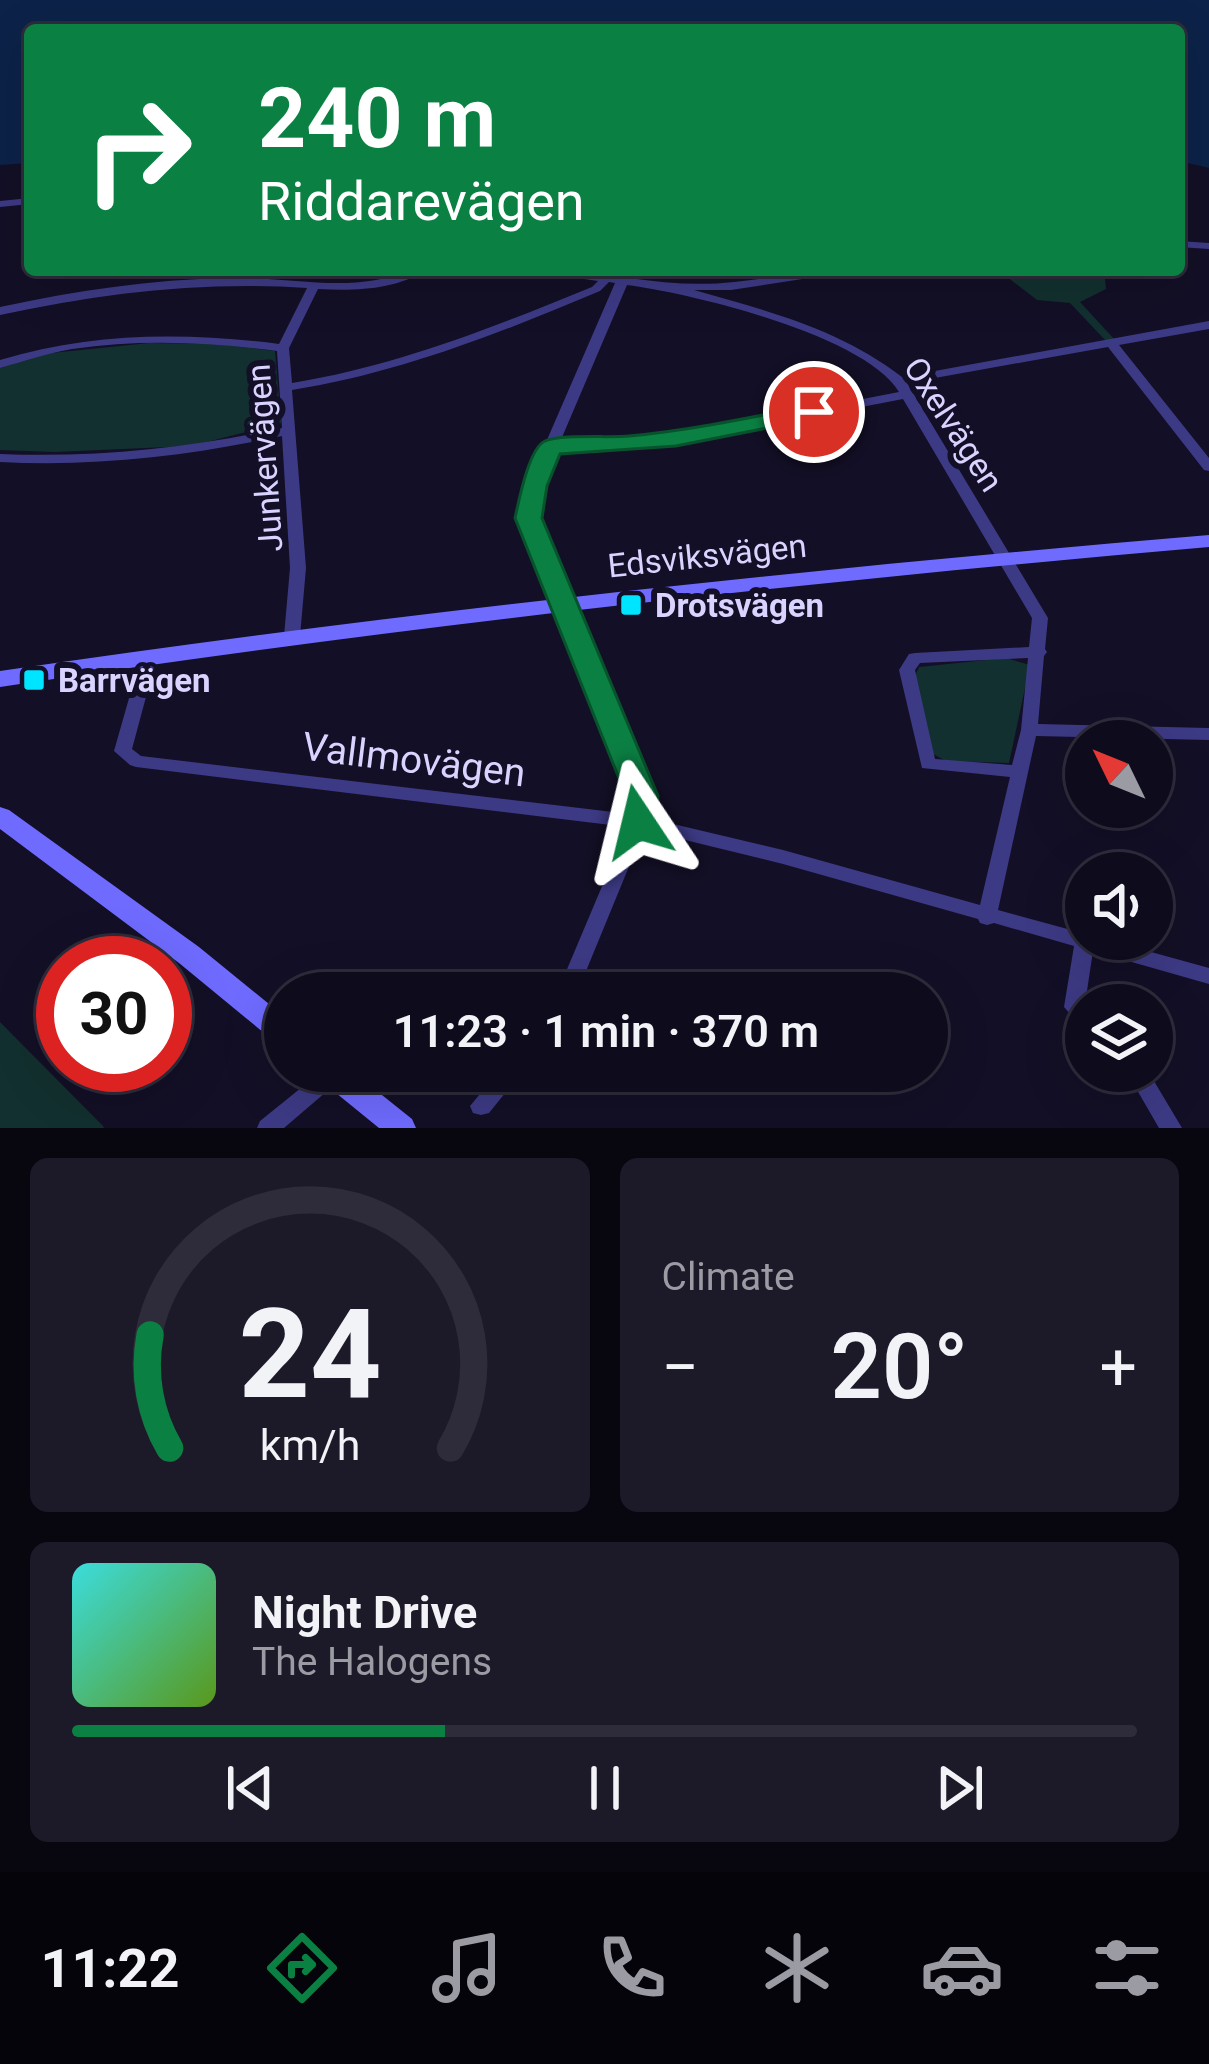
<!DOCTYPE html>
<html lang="en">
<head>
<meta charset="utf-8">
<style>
  body { margin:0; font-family:Roboto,sans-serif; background:#1c1929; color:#f1f3f6; height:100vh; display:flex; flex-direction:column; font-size:45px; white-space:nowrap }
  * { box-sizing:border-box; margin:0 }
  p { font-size:39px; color:#9b9ba3 }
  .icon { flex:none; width:66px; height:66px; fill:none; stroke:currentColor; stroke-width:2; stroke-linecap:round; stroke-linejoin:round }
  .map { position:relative; height:1128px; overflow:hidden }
  .sheet { display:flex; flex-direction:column; gap:30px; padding:30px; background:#08060f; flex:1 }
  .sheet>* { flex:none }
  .banner { position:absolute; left:24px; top:24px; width:1161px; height:252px; border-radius:12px; box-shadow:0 12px 48px #0002,0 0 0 3px #2e2b3b; background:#0b8043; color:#fff; overflow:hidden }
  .needle { width:78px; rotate:313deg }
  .buttons { position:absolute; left:1065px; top:720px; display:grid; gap:24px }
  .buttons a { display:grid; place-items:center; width:108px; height:108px; border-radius:50%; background:#0e0b1c; box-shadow:0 12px 48px #0002,0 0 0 3px #2e2b3b; font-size:60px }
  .speed { position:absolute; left:36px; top:936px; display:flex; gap:24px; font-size:60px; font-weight:700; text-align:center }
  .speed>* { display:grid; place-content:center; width:156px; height:156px; border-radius:50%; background:#0e0b1c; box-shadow:0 12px 48px #0002,0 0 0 3px #2e2b3b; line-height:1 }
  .speed .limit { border:18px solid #d22; background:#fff; color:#111 }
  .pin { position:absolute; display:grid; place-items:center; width:102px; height:102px; color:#fff; margin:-51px; border:6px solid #fff; border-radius:50%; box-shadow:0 3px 12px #0007 }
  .me { position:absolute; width:132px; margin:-66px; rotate:350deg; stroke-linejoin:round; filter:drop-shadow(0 0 9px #0008) }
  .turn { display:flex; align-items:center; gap:42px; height:252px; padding:0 36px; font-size:54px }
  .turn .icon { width:156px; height:156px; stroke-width:2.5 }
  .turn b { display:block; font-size:84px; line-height:102px }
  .big { font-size:90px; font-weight:600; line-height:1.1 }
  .sheet .widget { flex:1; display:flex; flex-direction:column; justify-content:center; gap:18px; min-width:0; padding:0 42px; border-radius:18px; background:#1c1929 }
  .sheet .dial { align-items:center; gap:0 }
  .dial svg { height:312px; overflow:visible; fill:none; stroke:#2e2b3b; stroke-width:7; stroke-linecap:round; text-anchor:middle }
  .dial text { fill:#f1f3f6; stroke:none }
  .song { display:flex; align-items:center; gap:36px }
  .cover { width:144px; height:144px; border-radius:18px; background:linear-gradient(135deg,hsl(180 70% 55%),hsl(90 70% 35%)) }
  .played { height:12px; border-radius:6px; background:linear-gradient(90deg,#0b8043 35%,#2e2b3b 35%) }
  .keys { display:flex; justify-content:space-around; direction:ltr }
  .heat { display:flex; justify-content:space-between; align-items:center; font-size:66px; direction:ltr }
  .sheet .tiles { flex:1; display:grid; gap:30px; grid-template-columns:1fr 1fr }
  .widget:last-child { grid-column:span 2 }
  .trip { position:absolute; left:264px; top:972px; width:684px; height:120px; border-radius:60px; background:#0e0b1c; box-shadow:0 12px 48px #0002,0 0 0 3px #2e2b3b; font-weight:600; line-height:120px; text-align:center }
  .dock { display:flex; height:192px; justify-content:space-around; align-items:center; background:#06040b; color:#9b9ba3 }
  .dock .icon { width:84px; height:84px }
  .dock .current { color:#0b8043 }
  .dock b { font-size:54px; color:#f1f3f6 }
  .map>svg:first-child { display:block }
  .green { fill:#12302f }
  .water { fill:#0c2248 }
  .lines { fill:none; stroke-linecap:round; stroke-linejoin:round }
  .street { fill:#3d3a85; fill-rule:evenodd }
  .secondary { fill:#6f6bff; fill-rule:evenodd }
  .route { fill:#0b8043; stroke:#07532c; stroke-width:3 }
  .poi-dot { fill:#00e5ff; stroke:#130f26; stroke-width:4.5 }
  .labels { text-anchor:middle; stroke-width:12; stroke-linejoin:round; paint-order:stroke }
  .street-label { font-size:33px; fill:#d9d4ff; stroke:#130f26 }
  .poi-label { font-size:33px; font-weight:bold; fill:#d9d4ff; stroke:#130f26; text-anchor:start }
  .near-street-label { font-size:39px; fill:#d9d4ff; stroke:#130f26 }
</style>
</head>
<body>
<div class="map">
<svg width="1209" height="1128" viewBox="0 0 1209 1128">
  <rect width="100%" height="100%" fill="#130f26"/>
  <!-- green -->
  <path class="green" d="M998 270H1104L1106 289 1080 302 1115 340 1106 341 1070 303 1037 300Z
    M149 343 218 344 275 351 281 423 191 446 55 452 0 450V368L32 355Z
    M1006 658 1030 665 1009 763 946 761 931 753 915 676 919 667Z
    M0 1022 103 1126 104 1128H0Z"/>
  <!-- water -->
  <path class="water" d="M0 0H1209V168L1179 161V30H30V163L0 165Z"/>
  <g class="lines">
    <!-- street -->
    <path class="street" d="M30 198V204L0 207V201Z
      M1179 241 1209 243V249L1179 247Z
      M410 270H426C395 290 355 291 318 289L289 348 292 383C397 366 494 327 592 287L598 281 543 273 537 270H569L618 277 621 270H633L629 278C664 283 699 286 734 282 772 278 808 270 847 270L841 273 731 290H694C768 311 840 329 902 377L1209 321V329L1119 345 1209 458V471L1204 470 1108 347 907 383 1048 618 1045 649 1047 652 1044 656 1038 724 1209 728V740L1036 736 998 910 1086 934V939H1104L1209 968V984L1093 951 1085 1004 1086 1026 1079 1024 1064 1007 1074 946 994 923 987 925 980 923 978 919 783 864 644 830 577 993H557L627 827 136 767 130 765 114 751 141 656 149 651 157 656 132 749 141 756 630 814 633 796 522 518 527 486 615 283 609 282 600 291C500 333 400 373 292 390L306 568 300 636 298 640 292 641 284 636 290 568 282 436C189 456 96 467 0 462V454C96 458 188 448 282 428L277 351C209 342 140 339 72 349 48 353 24 361 0 368V360C92 332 184 332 279 344L307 288C203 281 102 293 0 315V307C75 291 152 279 228 278 289 276 353 295 410 270ZM627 285C690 293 865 335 899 392L676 435 560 442ZM903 399 1032 618 1029 647 915 653 909 654 899 670 922 768 1010 777 980 905 783 850 648 818 651 796 536 518 541 486 556 451 676 443ZM1028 658 1021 730 1012 765 935 759 915 670 920 663Z
      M322 1071H342L344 1074 340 1080 284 1128H257L260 1121Z
      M499 1071H523L489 1113 481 1115 473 1113 470 1106Z
      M1126 1071H1148L1182 1128H1159Z"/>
    <!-- secondary -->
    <path class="secondary" d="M1209 535V547C804 582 402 626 0 687V671C402 612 805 569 1209 535Z
      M0 807 9 810 199 947 285 1017V1046L275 1042 179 963 0 829Z
      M315 1071H352L412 1119 416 1128H379L320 1080Z"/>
  </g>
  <!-- route -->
  <path class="route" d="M814 405 826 412 823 417 676 446 560 454 547 486 542 518 658 796 650 830H627L622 822 626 796 515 518C519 500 529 448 545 441 560 434 610 438 629 436 692 430 753 417 814 405Z"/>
  <!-- markers -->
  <g class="poi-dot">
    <rect x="619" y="593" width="24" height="24" rx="6"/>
    <rect x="22" y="668" width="24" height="24" rx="6"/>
  </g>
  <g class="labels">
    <!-- street labels -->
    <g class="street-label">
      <text transform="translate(954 424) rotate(57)" y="12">Oxelvägen</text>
      <text transform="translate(264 458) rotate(-94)" y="12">Junkervägen</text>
      <text transform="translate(707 555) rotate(-6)" y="12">Edsviksvägen</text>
    </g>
    <!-- poi labels -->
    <g class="poi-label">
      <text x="655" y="617">Drotsvägen</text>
      <text x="58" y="692">Barrvägen</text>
    </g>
    <!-- near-street labels -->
    <g class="near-street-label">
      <text transform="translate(414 759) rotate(7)" y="14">Vallmovägen</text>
    </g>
  </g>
</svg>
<div class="buttons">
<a><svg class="needle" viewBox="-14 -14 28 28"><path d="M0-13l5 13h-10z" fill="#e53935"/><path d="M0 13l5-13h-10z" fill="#9b9ba3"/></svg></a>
<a><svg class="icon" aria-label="sound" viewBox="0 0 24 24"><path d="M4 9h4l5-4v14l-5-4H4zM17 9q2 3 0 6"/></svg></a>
<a><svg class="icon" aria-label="layers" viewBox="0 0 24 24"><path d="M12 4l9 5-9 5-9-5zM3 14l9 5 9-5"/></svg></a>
</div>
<div class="speed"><div class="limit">30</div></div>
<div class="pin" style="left:814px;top:412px;background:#d93025"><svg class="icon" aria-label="arrive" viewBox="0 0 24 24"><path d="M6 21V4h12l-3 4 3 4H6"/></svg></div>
<svg class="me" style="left:638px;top:822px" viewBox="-20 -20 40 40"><path d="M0-17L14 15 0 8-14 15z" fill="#0b8043" stroke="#fff" stroke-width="4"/></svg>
<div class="trip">11:23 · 1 min · 370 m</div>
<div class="banner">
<div class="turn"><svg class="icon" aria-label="right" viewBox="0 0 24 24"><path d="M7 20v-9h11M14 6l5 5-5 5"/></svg><div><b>240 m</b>Riddarevägen</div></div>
</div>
</div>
<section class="sheet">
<div class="tiles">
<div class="widget dial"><svg viewBox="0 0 100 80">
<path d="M14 69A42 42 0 1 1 86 69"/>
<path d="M14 69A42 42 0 0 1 9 40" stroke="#0b8043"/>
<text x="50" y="56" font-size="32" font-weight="700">24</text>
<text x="50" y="72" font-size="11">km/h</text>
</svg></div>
<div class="widget"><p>Climate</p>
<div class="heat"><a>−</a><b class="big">20°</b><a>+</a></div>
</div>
<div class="widget">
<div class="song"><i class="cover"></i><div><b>Night Drive</b><p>The Halogens</p></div></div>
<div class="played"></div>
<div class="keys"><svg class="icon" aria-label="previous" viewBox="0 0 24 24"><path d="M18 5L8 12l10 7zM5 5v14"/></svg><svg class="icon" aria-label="pause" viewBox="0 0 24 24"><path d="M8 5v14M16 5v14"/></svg><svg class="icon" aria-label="next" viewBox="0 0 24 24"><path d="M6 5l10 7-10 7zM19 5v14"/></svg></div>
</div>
</div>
</section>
<nav class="dock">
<b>11:22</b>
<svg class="icon current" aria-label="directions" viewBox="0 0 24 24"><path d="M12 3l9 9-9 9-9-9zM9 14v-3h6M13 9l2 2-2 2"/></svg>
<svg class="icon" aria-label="music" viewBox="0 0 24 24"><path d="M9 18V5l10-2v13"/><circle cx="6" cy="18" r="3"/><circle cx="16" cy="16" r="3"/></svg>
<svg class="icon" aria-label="phone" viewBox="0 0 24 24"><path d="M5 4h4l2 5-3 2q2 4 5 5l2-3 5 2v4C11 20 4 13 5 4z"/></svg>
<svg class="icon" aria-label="climate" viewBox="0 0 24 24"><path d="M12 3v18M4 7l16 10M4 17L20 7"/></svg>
<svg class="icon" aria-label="car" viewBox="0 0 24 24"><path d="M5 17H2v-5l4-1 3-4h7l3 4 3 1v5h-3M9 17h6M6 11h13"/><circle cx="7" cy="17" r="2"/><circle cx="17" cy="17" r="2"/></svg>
<svg class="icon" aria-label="filters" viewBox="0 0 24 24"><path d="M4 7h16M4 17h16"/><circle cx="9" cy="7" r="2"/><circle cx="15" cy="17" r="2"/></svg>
</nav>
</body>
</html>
